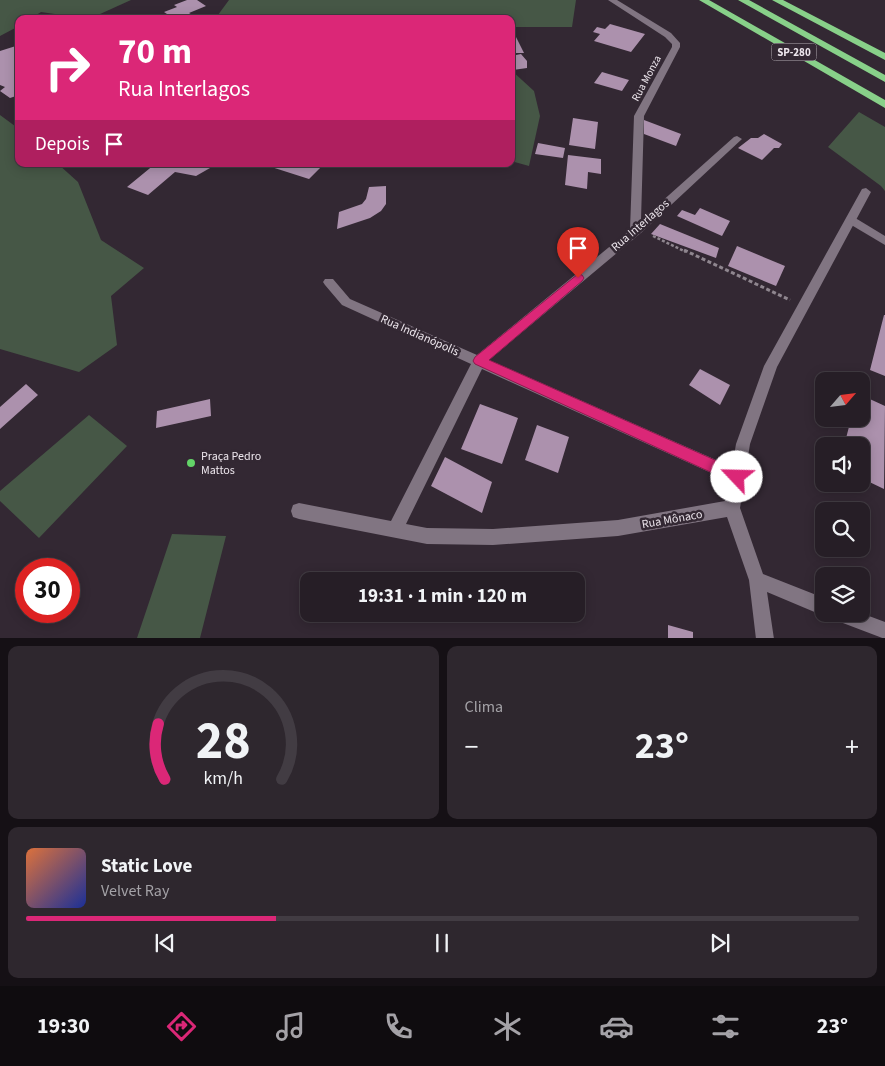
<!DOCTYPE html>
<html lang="pt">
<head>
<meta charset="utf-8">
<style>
  body { margin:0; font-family:"Source Sans 3",sans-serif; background:#2e272e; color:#f1f3f6; height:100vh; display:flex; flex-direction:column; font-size:19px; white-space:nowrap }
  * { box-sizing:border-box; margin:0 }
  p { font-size:16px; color:#a4a2a7 }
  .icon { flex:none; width:28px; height:28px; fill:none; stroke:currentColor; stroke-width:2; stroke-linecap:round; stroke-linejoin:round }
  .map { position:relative; height:638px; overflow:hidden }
  .details { display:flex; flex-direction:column; gap:8px; padding:8px; background:#151015; flex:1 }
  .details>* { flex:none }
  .banner { position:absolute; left:15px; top:15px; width:500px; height:152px; border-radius:10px; box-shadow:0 2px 12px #0003,0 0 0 1px #423c43; background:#db2777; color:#fff; overflow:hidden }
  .needle { width:32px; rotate:62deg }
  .fabs { position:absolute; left:815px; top:372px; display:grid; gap:10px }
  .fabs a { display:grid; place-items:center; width:55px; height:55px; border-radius:10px; background:#261e26; box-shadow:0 2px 12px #0003,0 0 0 1px #423c43; font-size:25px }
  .speed { position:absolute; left:15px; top:558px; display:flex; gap:10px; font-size:25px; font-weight:700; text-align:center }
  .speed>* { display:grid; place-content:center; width:65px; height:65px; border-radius:50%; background:#261e26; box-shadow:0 2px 12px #0003,0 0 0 1px #423c43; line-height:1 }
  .speed .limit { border:8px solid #d22; background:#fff; color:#111 }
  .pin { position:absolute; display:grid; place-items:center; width:42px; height:42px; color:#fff; margin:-51px -21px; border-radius:50% 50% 50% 0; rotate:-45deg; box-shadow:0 0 5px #0007 }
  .pin .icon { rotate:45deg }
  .me { position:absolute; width:55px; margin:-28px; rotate:294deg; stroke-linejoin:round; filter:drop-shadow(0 0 4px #0008) }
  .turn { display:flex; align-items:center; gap:18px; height:105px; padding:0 20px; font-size:22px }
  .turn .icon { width:65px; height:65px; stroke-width:2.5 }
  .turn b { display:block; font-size:35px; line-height:42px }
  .then { display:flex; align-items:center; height:48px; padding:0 20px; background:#0003; gap:10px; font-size:19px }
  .big { font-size:38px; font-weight:700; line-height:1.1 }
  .details .tile { flex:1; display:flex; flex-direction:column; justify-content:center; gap:8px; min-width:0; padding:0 18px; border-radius:10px; background:#2e272e }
  .details .dial { align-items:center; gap:0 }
  .dial svg { height:130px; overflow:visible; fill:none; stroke:#423c43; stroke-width:7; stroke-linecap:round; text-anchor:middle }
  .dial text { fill:#f1f3f6; stroke:none }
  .song { display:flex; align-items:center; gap:15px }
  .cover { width:60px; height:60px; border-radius:8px; background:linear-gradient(135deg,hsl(20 70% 55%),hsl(230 70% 35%)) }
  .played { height:5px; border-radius:2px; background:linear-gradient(90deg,#db2777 30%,#423c43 30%) }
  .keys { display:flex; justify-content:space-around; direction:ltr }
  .heat { display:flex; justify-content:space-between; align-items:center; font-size:28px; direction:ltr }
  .details .tiles { flex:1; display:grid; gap:8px; grid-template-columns:1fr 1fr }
  .tile:last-child { grid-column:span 2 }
  .trip { position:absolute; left:300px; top:572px; width:285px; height:50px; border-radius:10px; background:#261e26; box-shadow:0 2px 12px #0003,0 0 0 1px #423c43; font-weight:700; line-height:50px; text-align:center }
  .dock { display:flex; height:80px; justify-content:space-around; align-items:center; background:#0f0c0f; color:#a4a2a7 }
  .dock .icon { width:35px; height:35px }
  .dock .on { color:#db2777 }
  .dock b { font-size:22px; color:#f1f3f6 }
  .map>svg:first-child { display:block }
  .green { fill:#465746 }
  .building { fill:#ac91ad }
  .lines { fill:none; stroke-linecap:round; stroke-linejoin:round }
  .path-far1 { stroke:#8f868f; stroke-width:2.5; stroke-dasharray:3 2; stroke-linecap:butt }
  .path { stroke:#8f868f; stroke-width:3; stroke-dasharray:4 2.5; stroke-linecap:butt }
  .lane { fill:#817582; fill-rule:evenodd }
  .street { fill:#817582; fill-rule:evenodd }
  .highway { fill:#88d089; fill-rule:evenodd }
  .route { fill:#db2777; stroke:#8e194d }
  .poi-dot { fill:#63d468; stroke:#332833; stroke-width:2 }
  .labels { text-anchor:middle; stroke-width:5; stroke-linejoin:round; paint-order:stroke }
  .shield { fill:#332833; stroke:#b4acb4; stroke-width:1 }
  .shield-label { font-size:11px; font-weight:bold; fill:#ece5ec }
  .far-street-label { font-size:11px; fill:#ece5ec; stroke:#332833 }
  .street-label { font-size:12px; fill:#ece5ec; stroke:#332833 }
  .poi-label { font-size:12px; fill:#ece5ec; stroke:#332833; text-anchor:start }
</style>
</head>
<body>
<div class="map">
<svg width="885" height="639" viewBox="0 0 885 639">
  <rect width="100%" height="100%" fill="#332833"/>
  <!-- green -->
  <path class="green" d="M0 0H131L89 19 41 12 30 19H19V26L0 36Z
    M229 0H576L572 27H511V19H215Z
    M511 70 534 91 540 116 529 166 511 161Z
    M859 112 885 127V191L881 186 828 147Z
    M0 115 19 129V164H58L78 182 101 240 144 268 111 296 117 345 79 372 0 349Z
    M89 415 127 446 39 538 0 501V491Z
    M172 534 226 536 200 638H137Z"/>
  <!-- building -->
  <path class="building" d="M187 0H197L206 6 189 13 197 18 155 19 167 14 164 12 177 7 174 5Z
    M610 24 645 34 631 52 594 41 600 34 593 32 597 27 605 29Z
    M511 33H514L524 53H511Z
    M19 45V95L10 98 0 91 5 87 0 85V51Z
    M521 54 527 61V68L513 70 511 56Z
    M602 72 629 80 622 91 594 83Z
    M573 118 598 122 595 149 569 145Z
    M644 120 681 134 676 146 644 134Z
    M764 134 782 144 779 148H774L762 160 738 148 751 138H758Z
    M538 143 565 148 563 158 535 154Z
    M568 155 601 159V174L588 172 587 189 565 185Z
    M155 164H217L196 176 175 172 148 195 127 187Z
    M262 164H324L309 179Z
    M386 186V204L381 211 370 218 337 229 339 212 362 204 366 199 369 187Z
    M700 208 730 221 722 236 677 216 682 210 695 215Z
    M660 224 719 248 716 258 651 234Z
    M737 246 785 266 776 286 728 266Z
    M884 315H885V376L870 370Z
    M700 369 730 385 720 405 689 385Z
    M26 384 38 395 0 429V407Z
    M861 395 885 406 884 489 861 478V446H844L851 419H861Z
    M210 399 211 416 156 428 157 411Z
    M480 404 518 418 502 464 461 449Z
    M537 425 569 437 558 473 525 460Z
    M445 457 492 482 482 513 431 486Z
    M668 625 693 632V639H668Z"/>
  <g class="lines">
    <!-- path-far1 -->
    <path class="path-far1" d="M653 236 686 252"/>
    <!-- path -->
    <path class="path" d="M684 250 790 300"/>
    <!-- lane -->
    <path class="lane" d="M852 216 885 236V245L848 223 847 220 848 217Z"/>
    <!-- street -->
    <path class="street" d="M608 0H617L671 33 680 43V47L644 116 641 220 734 137 737 136 742 139 642 232 489 360 732 467 736 444 764 366 862 189 866 188 871 192 777 367 750 444 740 508 763 574 824 598V614H828L824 616 767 592 774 639H756L749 580 727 517 618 536 493 545 427 544 299 519 293 517 291 511 293 505 299 503 391 521 471 364 342 305 325 285 323 282 325 279H333L350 299 477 355 630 230 634 116 672 47V44L665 37ZM482 369 729 481 725 501 618 520 493 529 427 528 406 524Z
      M861 613 885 622V639L835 620 832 614Z"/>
    <!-- highway -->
    <path class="highway" d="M699 0H709L885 100V108Z
      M738 0H749L885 75V82Z
      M772 0H783L885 53V60Z"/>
  </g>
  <!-- route -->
  <path class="route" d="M578 274 582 275 584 278 582 281 489 360 742 472 744 477 742 482 737 484 732 482 475 364 473 361 475 357Z"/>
  <!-- markers -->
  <circle class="poi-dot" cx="191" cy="463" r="5"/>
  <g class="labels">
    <!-- shield labels -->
    <rect class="shield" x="771.5" y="43.5" width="45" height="17" rx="4"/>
    <g class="shield-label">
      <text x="794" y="56">SP-280</text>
    </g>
    <!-- far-street labels -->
    <g class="far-street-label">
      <text transform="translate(646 78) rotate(-62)" y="4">Rua Monza</text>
    </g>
    <!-- street labels -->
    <g class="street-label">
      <text transform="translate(640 225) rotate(-41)" y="4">Rua Interlagos</text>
      <text transform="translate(420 335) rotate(24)" y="4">Rua Indianópolis</text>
      <text transform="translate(672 519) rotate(-10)" y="4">Rua Mônaco</text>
    </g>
    <!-- poi labels -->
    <g class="poi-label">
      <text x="201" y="460">Praça Pedro<tspan x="201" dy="14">Mattos</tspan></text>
    </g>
  </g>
</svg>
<div class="fabs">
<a><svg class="needle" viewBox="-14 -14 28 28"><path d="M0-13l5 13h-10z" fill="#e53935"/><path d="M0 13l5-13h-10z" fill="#a4a2a7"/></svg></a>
<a><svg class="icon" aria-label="sound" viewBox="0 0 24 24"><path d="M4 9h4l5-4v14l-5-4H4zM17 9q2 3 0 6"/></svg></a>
<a><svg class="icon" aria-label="search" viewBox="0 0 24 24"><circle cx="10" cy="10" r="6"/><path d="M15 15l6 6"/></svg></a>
<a><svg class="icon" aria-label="layers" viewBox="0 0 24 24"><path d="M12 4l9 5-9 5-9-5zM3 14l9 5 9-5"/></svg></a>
</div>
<div class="speed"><div class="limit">30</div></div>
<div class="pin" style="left:578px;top:278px;background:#d93025"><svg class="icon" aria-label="arrive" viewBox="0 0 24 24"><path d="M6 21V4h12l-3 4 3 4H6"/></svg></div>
<svg class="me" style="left:737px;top:477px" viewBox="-20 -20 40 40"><circle r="19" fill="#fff"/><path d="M0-13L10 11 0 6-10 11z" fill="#db2777"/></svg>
<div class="trip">19:31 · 1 min · 120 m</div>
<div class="banner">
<div class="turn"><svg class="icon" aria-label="right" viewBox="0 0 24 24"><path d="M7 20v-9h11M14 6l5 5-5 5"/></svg><div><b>70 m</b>Rua Interlagos</div></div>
<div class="then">Depois<svg class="icon" aria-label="arrive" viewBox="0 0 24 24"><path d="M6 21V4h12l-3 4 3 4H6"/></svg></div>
</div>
</div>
<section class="details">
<div class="tiles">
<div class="tile dial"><svg viewBox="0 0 100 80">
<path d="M14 69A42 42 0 1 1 86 69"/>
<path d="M14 69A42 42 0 0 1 10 35" stroke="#db2777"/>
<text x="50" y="56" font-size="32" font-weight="700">28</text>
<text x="50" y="72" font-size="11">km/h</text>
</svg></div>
<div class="tile"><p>Clima</p>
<div class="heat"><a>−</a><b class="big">23°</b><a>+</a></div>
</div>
<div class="tile">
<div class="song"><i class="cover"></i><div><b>Static Love</b><p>Velvet Ray</p></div></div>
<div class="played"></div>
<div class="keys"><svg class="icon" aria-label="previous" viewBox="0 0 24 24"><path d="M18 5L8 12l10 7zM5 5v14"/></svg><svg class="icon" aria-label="pause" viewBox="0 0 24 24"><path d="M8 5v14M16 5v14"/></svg><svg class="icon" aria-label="next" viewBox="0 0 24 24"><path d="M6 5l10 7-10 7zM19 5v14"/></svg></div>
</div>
</div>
</section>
<nav class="dock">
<b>19:30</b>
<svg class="icon on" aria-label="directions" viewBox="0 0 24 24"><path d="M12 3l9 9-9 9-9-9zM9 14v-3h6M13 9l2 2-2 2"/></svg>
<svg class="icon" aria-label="music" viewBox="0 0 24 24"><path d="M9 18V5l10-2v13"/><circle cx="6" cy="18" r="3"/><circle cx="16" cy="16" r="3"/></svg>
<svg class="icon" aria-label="phone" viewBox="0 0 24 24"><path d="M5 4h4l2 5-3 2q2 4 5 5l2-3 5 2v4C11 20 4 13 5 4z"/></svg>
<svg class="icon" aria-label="climate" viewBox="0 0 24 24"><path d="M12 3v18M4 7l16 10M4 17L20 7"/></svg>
<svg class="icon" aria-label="car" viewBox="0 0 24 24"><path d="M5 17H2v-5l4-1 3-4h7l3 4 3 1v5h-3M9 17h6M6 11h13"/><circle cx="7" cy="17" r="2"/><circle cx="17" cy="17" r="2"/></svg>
<svg class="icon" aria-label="filters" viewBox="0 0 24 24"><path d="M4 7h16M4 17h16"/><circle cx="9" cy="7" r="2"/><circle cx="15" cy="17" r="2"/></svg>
<b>23°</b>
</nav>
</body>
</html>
